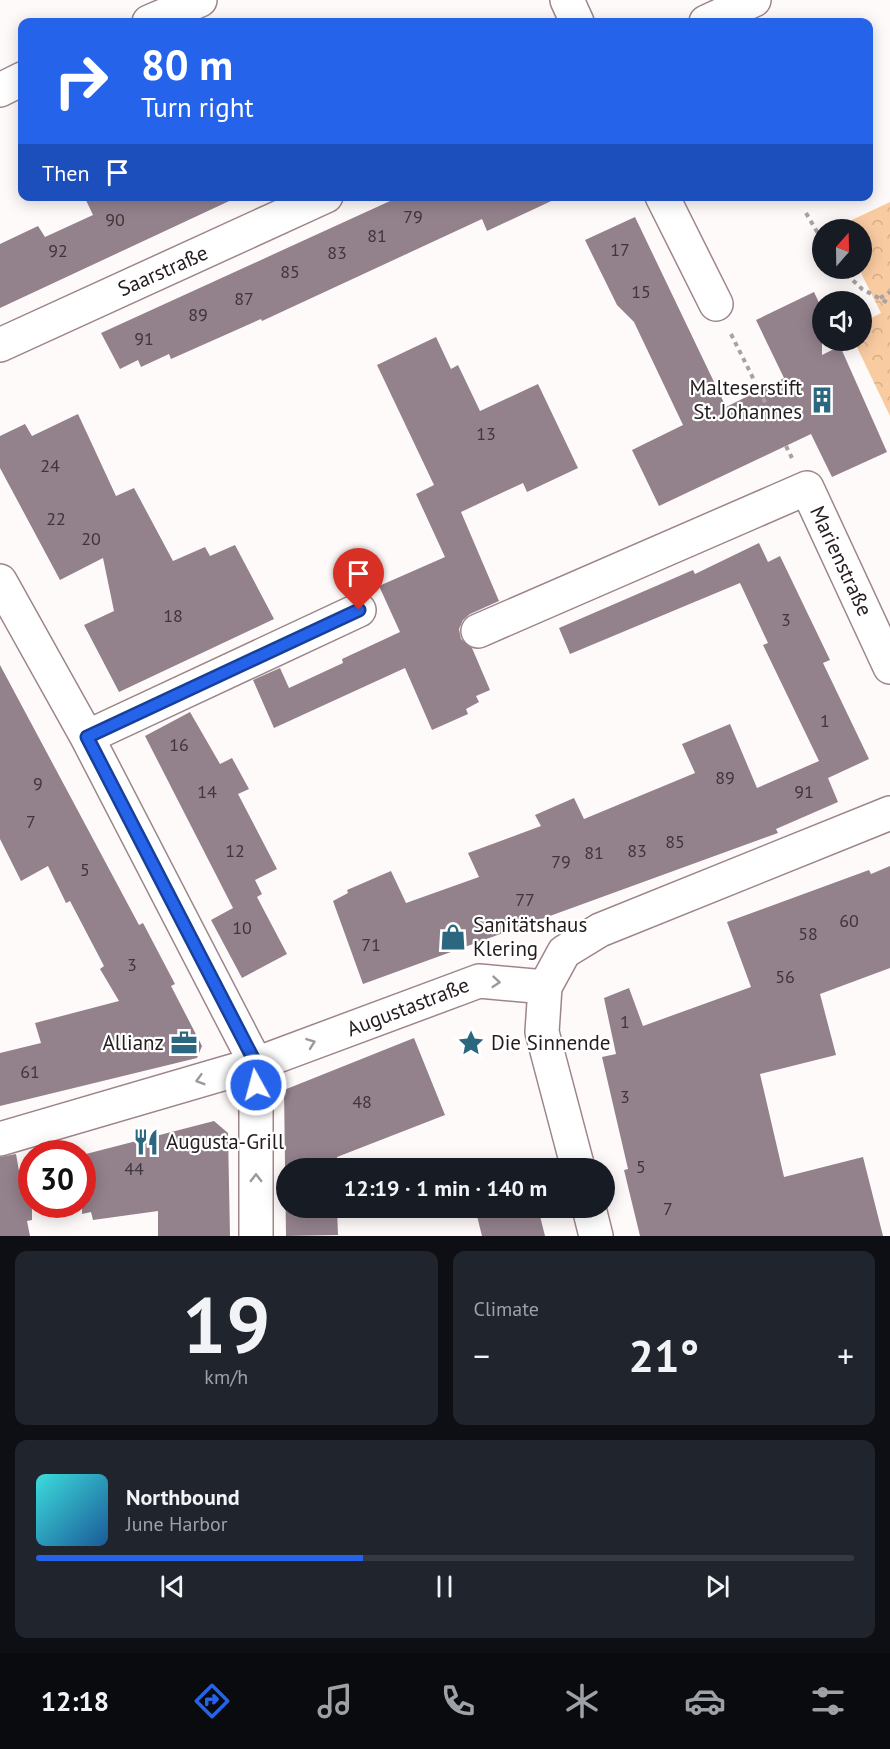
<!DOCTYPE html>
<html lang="en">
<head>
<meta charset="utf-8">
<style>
  body { margin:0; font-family:"PT Sans",sans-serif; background:#20242c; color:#f1f3f6; height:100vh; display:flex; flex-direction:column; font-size:22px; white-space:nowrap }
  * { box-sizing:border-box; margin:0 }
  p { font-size:20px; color:#9ea1a6 }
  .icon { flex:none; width:33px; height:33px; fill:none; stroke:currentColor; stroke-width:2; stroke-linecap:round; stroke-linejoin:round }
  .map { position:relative; height:1236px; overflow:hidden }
  .side { display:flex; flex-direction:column; gap:15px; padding:15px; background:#0d0f14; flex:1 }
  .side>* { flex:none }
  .hud { position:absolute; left:18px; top:18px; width:855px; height:183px; border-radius:12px; box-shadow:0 3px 15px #0003; background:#2563eb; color:#fff; overflow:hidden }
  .needle { width:39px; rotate:20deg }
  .controls { position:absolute; left:812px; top:219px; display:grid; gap:12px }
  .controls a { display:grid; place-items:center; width:60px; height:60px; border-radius:50%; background:#171b24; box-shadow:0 3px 15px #0003; font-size:30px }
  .speed { position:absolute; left:18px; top:1140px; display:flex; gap:12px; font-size:30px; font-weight:700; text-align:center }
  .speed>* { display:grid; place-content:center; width:78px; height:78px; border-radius:50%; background:#171b24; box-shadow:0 3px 15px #0003; line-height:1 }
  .speed .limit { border:9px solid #d22; background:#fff; color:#111 }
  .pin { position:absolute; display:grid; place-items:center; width:51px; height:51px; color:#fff; margin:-62px -26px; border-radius:50% 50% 50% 0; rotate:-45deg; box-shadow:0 0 6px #0007 }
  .pin .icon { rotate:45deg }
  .me { position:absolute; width:66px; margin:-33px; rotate:353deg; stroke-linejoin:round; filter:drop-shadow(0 0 4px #0008) }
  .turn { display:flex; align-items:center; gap:21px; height:126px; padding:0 24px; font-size:27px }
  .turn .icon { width:78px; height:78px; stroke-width:2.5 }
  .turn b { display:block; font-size:42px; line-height:51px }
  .then { display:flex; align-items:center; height:57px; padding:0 24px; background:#0003; gap:12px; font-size:22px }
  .big { font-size:45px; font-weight:800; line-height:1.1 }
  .side .tile { flex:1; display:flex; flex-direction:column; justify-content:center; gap:9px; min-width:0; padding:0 21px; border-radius:12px; background:#20242c }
  .side .dial { align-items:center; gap:0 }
  .dial b { font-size:78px; line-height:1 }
  .song { display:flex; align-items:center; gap:18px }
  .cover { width:72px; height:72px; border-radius:9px; background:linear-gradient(135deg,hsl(180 70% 55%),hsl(210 70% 35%)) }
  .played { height:6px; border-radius:3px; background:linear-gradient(90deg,#2563eb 40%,#363941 40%) }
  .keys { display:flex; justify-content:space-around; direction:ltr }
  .heat { display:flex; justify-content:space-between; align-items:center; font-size:33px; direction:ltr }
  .side .tiles { flex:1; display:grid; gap:15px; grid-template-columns:1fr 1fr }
  .tile:last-child { grid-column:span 2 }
  .trip { position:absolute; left:276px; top:1158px; width:339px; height:60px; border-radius:30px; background:#171b24; box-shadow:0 3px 15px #0003; font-weight:800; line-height:60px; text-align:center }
  .tabs { display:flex; height:96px; justify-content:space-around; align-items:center; background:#090b0e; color:#9ea1a6 }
  .tabs .icon { width:42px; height:42px }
  .tabs .active { color:#2563eb }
  .tabs b { font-size:27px; color:#f1f3f6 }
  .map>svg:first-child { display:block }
  .park { fill:url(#park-crowns) }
  .building { fill:#93818c }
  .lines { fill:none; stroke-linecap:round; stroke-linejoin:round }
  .minor-casing { stroke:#9d868a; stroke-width:36 }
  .path { stroke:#a9a2a3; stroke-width:4; stroke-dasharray:4.5 4.5; stroke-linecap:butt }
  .minor { stroke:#fff; stroke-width:33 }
  .oneway { stroke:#9c9999 }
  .route-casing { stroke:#184099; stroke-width:15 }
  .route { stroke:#2563eb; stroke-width:10 }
  .labels { text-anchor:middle; stroke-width:4.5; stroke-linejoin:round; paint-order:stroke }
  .number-label { font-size:18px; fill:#403539 }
  .street-label { font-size:21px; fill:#241c1d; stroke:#fff }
  .poi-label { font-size:21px; fill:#241c1d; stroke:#fff; text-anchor:start }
</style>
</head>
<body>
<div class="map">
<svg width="890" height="1236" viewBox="0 0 890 1236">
  <defs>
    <pattern id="park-crowns" width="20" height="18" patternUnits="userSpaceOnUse" patternTransform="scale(1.5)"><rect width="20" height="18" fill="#f9cba1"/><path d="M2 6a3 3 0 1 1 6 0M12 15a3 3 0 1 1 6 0" fill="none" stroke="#d5ae8a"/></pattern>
  </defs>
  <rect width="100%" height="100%" fill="#fffafa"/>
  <!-- park -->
  <path class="park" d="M890 202V416L854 341 861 340V323L881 313 859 269 861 230 841 229 839 226Z"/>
  <!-- building -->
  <path class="building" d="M84 196H240L0 308V244L38 226 45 237 93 215Z
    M401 196H562L487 231 482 219 262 321 261 319 171 359 169 354 141 367 138 360 120 369 101 333Z
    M635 217 726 407 784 378 756 320 814 292 822 309V355L840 346 887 452 832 477 811 434 659 506 632 450 683 425 634 322 617 305 585 240Z
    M436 337 451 369 458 365 480 411 538 384 578 468 527 492 523 483 461 512 499 601 470 614 463 620 459 629 461 639 472 648 490 690 476 696 479 702 466 709 468 714 432 730 405 668 274 728 253 680 280 668 289 688 343 663 342 659 400 632 379 586 445 557 416 494 434 485 377 365Z
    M78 414 116 496 134 488 173 561 205 547 210 556 235 545 274 619 119 692 84 625 114 611 103 558 60 580 0 468V436L25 424 32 436Z
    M759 543 768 562 780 556 830 660 823 663 869 759 828 778 838 802 776 829 778 833 363 984 333 901 348 893 347 890 391 871 406 903 479 877 468 853 541 826 535 815 574 798 584 819 695 773 682 744 730 724 757 788 819 761 763 645 768 643 740 583 570 654 559 628 693 570 695 574Z
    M0 665 139 925 143 923 175 984 171 986 202 1046 197 1058 0 1106V1053L41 1043 35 1023 119 1001 100 969 104 966 70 901 66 903 48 866 21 881 0 839Z
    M190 712 220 764 232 758 249 789 238 794 277 869 255 880 262 894 257 897 287 954 242 978 211 920 233 908 145 736Z
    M890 866V968L820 994 836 1055 760 1074 784 1177 863 1157 883 1236H640L624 1170 628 1169 602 1057 616 1054 604 998 629 988 643 1026 751 987 727 922 869 870 871 874Z
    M414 1038 445 1115 337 1157V1168H286V1208H337L338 1235 286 1236 284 1090Z
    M214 1121 228 1133 230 1236H158V1211L93 1220 91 1212 82 1214V1155Z
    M16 1154 19 1171 32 1167V1220L27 1221 30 1236H0V1157Z
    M475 1208H538L545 1236H482Z"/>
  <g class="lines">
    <!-- minor casing -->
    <g class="minor-casing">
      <path id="minor" d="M567 0 577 22
        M149 22 200 0
        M706 22 754 0
        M0 90 22 79
        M662 196 716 304
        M0 345 326 196
        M0 581 87 737 256 1064V1236
        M478 631 807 488 890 667
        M87 737 359 610
        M0 1139 256 1064 479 981 545 987
        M578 1168 542 1032 545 987 564 952 600 930 890 813
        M589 1208 596 1236"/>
    </g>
    <!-- path -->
    <path class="path" d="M806 213 822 240
      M840 268 862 289 890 304
      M880 298 890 292
      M731 334 767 406
      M786 446 792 458"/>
    <!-- minor -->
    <use href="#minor" class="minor"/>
  </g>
  <!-- one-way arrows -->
  <defs><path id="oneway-chevron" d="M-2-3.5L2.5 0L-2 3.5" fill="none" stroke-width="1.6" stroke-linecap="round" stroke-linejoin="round" transform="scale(1.5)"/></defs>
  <g class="oneway">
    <use href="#oneway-chevron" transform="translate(496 982) rotate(5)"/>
    <use href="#oneway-chevron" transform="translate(311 1043) rotate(-20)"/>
    <use href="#oneway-chevron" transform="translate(200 1080) rotate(164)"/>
    <use href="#oneway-chevron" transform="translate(256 1178) rotate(-90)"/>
  </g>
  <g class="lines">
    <!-- route casing -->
    <g class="route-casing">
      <path id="route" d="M256 1085V1064L87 737 359 610"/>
    </g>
    <!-- route -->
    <use href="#route" class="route"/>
  </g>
  <!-- icons -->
  <defs>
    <g id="building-bare" transform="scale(2.07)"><path d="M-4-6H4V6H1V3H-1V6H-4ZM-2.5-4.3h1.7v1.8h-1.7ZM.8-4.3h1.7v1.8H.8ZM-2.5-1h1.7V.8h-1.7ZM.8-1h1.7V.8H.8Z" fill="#2b687f" stroke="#fff" stroke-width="2.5" paint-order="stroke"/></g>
    <g id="shop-bare" transform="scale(2.07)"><path d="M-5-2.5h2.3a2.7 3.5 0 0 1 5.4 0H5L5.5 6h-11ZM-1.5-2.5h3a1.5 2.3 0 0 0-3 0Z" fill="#2b687f" stroke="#fff" stroke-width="2.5" paint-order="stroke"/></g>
    <g id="office-bare" transform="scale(2.07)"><path d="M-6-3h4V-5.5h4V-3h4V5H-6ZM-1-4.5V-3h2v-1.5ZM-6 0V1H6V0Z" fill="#2b687f" stroke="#fff" stroke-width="2.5" paint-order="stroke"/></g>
    <g id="sight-bare" transform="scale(2.07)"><path d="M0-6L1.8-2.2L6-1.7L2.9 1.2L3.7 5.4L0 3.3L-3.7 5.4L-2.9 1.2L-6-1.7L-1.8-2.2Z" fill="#2b687f" stroke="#fff" stroke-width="2.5" paint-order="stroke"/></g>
    <g id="restaurant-bare" transform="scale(2.07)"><path d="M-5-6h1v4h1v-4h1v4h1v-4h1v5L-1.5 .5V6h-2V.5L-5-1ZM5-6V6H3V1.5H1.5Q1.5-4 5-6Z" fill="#2b687f" stroke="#fff" stroke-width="2.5" paint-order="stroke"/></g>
  </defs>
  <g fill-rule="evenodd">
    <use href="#building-bare" x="822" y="400"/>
    <use href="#shop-bare" x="453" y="937"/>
    <use href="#office-bare" x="184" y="1043"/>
    <use href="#sight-bare" x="471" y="1043"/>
    <use href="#restaurant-bare" x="146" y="1142"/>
  </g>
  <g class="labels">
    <!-- number labels -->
    <g class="number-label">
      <text x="413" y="223">79</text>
      <text x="115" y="226">90</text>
      <text x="377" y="242">81</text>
      <text x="620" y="256">17</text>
      <text x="58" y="257">92</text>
      <text x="337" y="259">83</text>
      <text x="290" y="278">85</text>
      <text x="641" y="298">15</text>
      <text x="244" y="305">87</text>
      <text x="198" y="321">89</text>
      <text x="144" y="345">91</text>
      <text x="486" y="440">13</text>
      <text x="50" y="472">24</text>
      <text x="56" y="525">22</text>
      <text x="91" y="545">20</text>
      <text x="173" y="622">18</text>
      <text x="786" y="626">3</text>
      <text x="825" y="727">1</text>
      <text x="179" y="751">16</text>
      <text x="725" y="784">89</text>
      <text x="38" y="790">9</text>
      <text x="207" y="798">14</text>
      <text x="804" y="798">91</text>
      <text x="31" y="828">7</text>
      <text x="675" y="848">85</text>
      <text x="235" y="857">12</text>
      <text x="637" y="857">83</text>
      <text x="594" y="859">81</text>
      <text x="561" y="868">79</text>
      <text x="85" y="876">5</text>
      <text x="525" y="906">77</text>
      <text x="849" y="927">60</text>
      <text x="242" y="934">10</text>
      <text x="808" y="940">58</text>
      <text x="371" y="951">71</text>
      <text x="132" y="971">3</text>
      <text x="785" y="983">56</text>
      <text x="625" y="1028">1</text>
      <text x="30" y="1078">61</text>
      <text x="625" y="1103">3</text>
      <text x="362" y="1108">48</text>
      <text x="641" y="1173">5</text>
      <text x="134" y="1175">44</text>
      <text x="668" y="1215">7</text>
    </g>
    <!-- street labels -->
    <g class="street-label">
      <text transform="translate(163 271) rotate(-24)" y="7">Saarstraße</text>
      <text transform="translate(841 561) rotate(65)" y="7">Marienstraße</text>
      <text transform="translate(408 1007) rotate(-21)" y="7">Augustastraße</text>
    </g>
    <!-- poi labels -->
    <g class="poi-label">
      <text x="802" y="395" text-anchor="end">Malteserstift<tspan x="802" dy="24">St. Johannes</tspan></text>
      <text x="473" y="932">Sanitätshaus<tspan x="473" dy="24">Klering</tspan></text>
      <text x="164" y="1050" text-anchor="end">Allianz</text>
      <text x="491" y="1050">Die Sinnende</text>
      <text x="166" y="1149">Augusta-Grill</text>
    </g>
  </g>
</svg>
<div class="controls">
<a><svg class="needle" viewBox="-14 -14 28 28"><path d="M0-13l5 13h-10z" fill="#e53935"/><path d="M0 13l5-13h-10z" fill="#9ea1a6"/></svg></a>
<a><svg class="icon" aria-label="sound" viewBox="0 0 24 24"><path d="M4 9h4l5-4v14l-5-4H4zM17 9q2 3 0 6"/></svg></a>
</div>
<div class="speed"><div class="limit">30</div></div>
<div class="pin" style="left:359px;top:610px;background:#d93025"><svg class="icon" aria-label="arrive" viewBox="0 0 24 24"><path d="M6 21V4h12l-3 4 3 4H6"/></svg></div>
<svg class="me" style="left:256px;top:1085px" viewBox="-20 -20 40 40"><circle r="17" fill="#2563eb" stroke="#fff" stroke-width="3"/><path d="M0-11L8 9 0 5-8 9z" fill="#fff"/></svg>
<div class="trip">12:19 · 1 min · 140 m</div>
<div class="hud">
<div class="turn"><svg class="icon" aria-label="right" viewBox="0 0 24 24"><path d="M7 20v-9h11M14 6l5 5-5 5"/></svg><div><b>80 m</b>Turn right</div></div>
<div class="then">Then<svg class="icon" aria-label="arrive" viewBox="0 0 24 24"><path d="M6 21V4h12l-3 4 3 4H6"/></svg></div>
</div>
</div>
<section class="side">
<div class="tiles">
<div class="tile dial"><b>19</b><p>km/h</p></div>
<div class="tile"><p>Climate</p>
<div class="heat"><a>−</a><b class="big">21°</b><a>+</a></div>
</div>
<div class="tile">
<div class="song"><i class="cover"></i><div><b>Northbound</b><p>June Harbor</p></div></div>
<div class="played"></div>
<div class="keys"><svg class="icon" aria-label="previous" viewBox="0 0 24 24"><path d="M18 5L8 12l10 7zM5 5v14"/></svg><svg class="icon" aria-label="pause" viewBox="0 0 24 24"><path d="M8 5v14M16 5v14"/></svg><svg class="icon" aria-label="next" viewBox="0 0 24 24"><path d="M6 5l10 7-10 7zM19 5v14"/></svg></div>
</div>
</div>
</section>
<nav class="tabs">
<b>12:18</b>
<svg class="icon active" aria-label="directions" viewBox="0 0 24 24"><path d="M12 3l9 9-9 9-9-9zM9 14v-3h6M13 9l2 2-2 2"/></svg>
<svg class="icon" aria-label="music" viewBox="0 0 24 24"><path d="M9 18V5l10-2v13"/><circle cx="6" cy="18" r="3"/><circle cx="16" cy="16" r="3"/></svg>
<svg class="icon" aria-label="phone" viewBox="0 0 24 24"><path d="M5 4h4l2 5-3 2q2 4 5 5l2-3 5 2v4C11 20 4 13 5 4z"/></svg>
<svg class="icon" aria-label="climate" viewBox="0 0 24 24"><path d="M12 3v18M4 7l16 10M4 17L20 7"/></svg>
<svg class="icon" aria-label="car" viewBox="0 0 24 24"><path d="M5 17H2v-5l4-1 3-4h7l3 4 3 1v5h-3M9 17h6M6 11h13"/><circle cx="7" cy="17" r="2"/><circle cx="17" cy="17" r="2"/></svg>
<svg class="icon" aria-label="filters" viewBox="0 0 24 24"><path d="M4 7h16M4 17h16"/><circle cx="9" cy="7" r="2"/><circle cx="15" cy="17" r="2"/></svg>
</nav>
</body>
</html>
